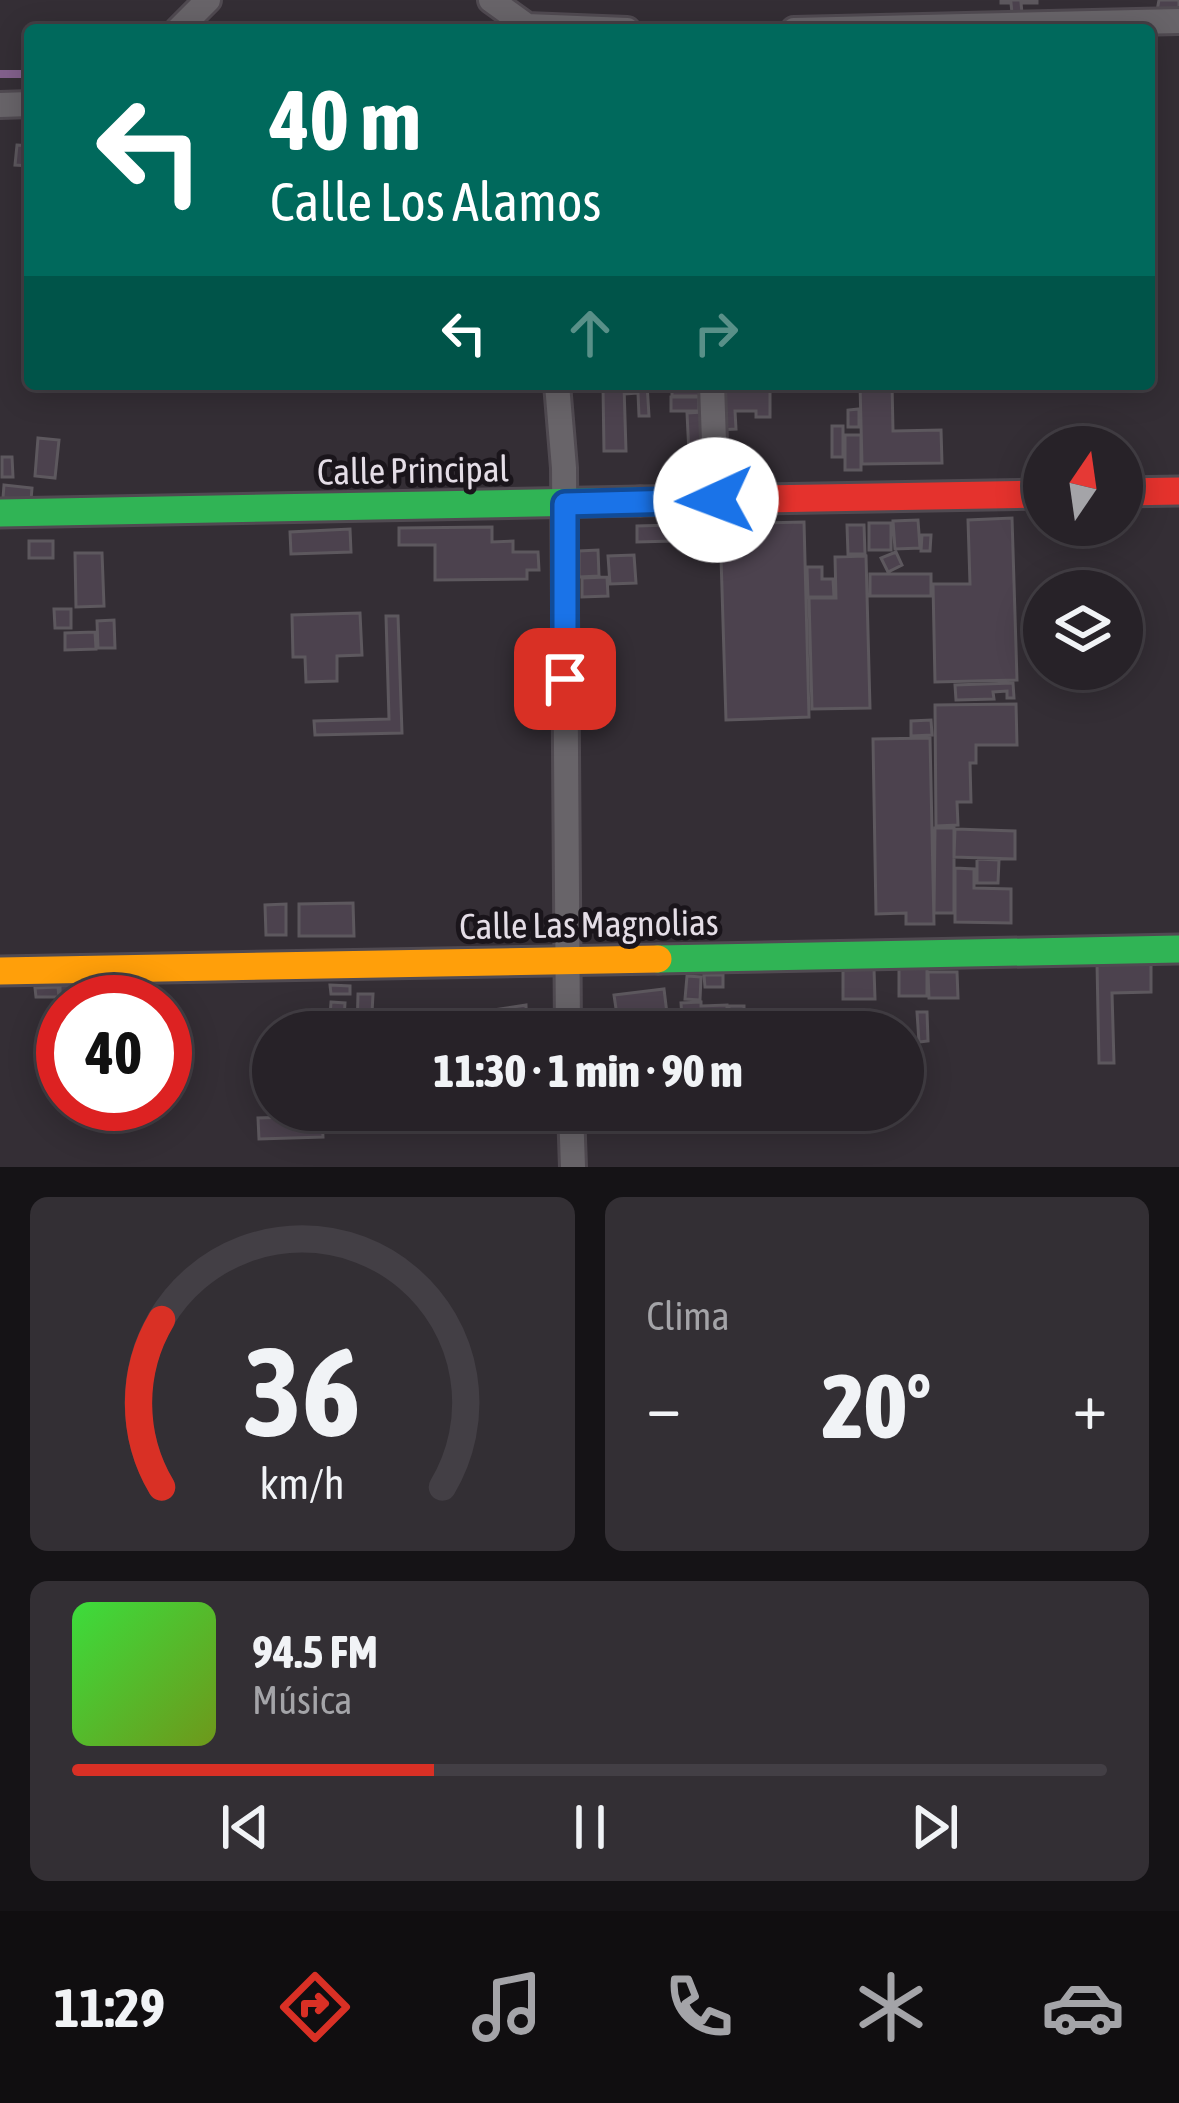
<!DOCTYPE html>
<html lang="es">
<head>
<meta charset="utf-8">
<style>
  body { margin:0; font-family:"Asap Condensed",sans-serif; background:#332f34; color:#f1f3f6; height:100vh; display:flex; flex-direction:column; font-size:45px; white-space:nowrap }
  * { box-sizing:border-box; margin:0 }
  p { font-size:39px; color:#a4a4a8 }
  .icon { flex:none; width:66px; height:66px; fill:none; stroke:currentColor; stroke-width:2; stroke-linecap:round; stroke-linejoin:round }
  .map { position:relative; height:1167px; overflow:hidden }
  .side { display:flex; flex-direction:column; gap:30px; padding:30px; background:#151316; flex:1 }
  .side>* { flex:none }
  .banner { position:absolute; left:24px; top:24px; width:1131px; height:366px; border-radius:12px; box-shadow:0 6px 30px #0003,0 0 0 3px #433f45; background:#00695c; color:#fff; overflow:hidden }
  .needle { width:78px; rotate:13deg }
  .fabs { position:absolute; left:1023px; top:426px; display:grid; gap:24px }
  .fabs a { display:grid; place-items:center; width:120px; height:120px; border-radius:50%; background:#272228; box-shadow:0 6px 30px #0003,0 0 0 3px #433f45; font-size:60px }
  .speed { position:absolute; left:36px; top:975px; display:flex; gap:24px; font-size:60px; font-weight:700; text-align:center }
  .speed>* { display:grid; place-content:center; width:156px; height:156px; border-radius:50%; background:#272228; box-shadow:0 6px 30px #0003,0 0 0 3px #433f45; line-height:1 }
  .speed .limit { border:18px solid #d22; background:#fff; color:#111 }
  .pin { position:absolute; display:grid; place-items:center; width:102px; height:102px; color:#fff; margin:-51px; border-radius:24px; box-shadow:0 6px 18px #0006 }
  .me { position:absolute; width:132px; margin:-66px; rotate:268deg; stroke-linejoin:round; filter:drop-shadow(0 0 9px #0008) }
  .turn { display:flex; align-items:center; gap:42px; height:252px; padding:0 48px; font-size:54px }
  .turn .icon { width:156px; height:156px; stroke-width:2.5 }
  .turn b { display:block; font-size:84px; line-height:102px }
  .lanes { display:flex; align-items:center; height:114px; padding:0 48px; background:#0003; justify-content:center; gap:60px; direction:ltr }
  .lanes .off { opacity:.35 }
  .big { font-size:90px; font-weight:800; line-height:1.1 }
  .side .widget { flex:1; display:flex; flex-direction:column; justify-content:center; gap:18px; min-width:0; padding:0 42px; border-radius:18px; background:#332f34 }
  .side .dial { align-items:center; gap:0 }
  .dial svg { height:312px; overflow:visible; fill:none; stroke:#433f45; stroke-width:7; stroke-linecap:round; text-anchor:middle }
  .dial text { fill:#f1f3f6; stroke:none }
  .song { display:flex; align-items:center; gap:36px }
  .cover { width:144px; height:144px; border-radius:18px; background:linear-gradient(135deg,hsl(120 70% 55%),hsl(80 70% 35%)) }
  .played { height:12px; border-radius:6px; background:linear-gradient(90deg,#d93025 35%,#433f45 35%) }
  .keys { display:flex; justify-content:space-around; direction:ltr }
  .heat { display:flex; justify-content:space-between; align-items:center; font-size:66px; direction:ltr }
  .side .tiles { flex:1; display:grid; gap:30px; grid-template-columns:1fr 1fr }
  .widget:last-child { grid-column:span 2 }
  .trip { position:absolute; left:252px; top:1011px; width:672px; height:120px; border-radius:60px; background:#272228; box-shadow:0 6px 30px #0003,0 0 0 3px #433f45; font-weight:800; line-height:120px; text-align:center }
  .tab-bar { display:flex; height:192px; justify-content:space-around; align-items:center; background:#100e10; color:#a4a4a8 }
  .tab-bar .icon { width:84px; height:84px }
  .tab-bar .current { color:#d93025 }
  .tab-bar b { font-size:54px; color:#f1f3f6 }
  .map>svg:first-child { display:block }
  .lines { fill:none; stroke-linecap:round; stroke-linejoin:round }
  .stream { stroke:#83618d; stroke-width:8 }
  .building { fill:#4c424e; stroke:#5d585e; stroke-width:3 }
  .street-casing { stroke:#504a51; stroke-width:30 }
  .fast-casing { stroke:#504a51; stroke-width:33 }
  .slow-casing { stroke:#504a51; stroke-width:33 }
  .jam-casing { stroke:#504a51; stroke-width:33 }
  .street { stroke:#686469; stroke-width:24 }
  .fast { stroke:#30b455; stroke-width:27 }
  .slow { stroke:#ff9f0a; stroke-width:27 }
  .jam { stroke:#e5322d; stroke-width:27 }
  .route-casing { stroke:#114b97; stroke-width:30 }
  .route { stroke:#1a73e8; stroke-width:21 }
  .labels { text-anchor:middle; stroke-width:10; stroke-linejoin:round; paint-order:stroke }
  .street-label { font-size:36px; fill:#e4dde6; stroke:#1a151b }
</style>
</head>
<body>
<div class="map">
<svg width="1179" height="1167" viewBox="0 0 1179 1167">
  <rect width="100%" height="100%" fill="#342e35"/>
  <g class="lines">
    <!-- stream -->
    <path class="stream" d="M0 74H30"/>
  </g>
  <!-- building -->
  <path class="building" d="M1001 0H1037V3H1021L1022 13H1012L1011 3H1001Z
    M1159 0H1179V20L1156 16Z
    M17 145 30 146V166L15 165Z
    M647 384 649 416H639L638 393 626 394 625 385Z
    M672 384H701V396H672Z
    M717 384H770V417H756V411H735L736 429 718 430Z
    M860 384H892L893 431 941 430 942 463 862 464Z
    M603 386H624L626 451H604Z
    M671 397H699V411H671Z
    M859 409V427H848V410Z
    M703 412 705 466 677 467V454H689L687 413Z
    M832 426H843V457H832Z
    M845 435H861V470H845Z
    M38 438 59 440 55 478 35 476Z
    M2 457H12L13 477H2Z
    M4 485 32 488 31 500 3 498Z
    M1012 518 1017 680 935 682 933 584H970L968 520Z
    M918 520 920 548 895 549 893 521Z
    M804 522 809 717 726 720 720 524Z
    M869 523H891V550H869Z
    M672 525 673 541 637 542V526Z
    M847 525H864L865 554H848Z
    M492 527V542L513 541V552H538L539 570H527V579L435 580V545H399V528Z
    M350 529 351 552 291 554 290 532Z
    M922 535H931L930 551H921Z
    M29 541H53V558H29Z
    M598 550 599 576 579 577V551Z
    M896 552 902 565 888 572 881 558Z
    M75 553H102L104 606 76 607Z
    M634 555 636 583 610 584 608 556Z
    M866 556 870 708 812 709 809 598H836L835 557Z
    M807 567H822V579H833L834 597H808Z
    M870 574H931V596H870Z
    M607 577 608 596 582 597V578Z
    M54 609H71V628H55Z
    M360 613 362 655 337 656V681L306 682 305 657H293L292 615Z
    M386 616H398L402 733 315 735 314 721 389 719Z
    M114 620 115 648H98L97 621Z
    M95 632 96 649 65 650V633Z
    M1013 683 1014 698H1007V691L993 692 994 699 956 700 955 685Z
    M1016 704 1017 745H976V763H970L971 802H957L958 825 936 826 935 705Z
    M931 720 932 735 911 736V721Z
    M930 738 934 924H906V913L876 914 873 739Z
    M935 828H954V913H934Z
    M955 829 1015 831V859L954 857Z
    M977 859 999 860 998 883H977Z
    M955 868 974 869V888L1011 889V923L955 922Z
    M353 903 354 936H299V904Z
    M286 904V935H266L265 905Z
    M1151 962V992L1112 993 1114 1063H1099L1097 963Z
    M899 968H927V996H899Z
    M874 969 875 999H843V970Z
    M928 972H957L958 998H929Z
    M704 975H723V987H705Z
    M687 976 701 977 700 1000 685 999Z
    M60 985H116V997L60 1003Z
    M126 985 144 986V999H126Z
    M330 985 350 986V994H331Z
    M58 987 59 997H36L35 988Z
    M664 989 668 1022 619 1029 614 995Z
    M358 994H373L371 1032H357Z
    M331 1002 345 1003 344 1018 330 1017Z
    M701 1002V1006L727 1005V1021L701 1022 702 1032H683L681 1003Z
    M526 1005 527 1032H493V1010Z
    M729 1006H744V1018H729Z
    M917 1012H927L928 1041 919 1042Z
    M322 1116 323 1137 259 1139 258 1118Z"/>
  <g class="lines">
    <!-- street casing -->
    <g class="street-casing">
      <path id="street" d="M491 0 527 26 627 30
        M178 30 208 0
        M794 30 1179 21
        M0 105 30 104
        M557 384 564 468 568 1032
        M712 384 716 500
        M571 1110 573 1167"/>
    </g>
    <!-- fast casing -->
    <g class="fast-casing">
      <path id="fast" d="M0 513 640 501
        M658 959 1179 949"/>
    </g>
    <!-- slow casing -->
    <g class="slow-casing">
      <path id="slow" d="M0 971 658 959"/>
    </g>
    <!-- jam casing -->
    <g class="jam-casing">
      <path id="jam" d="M1122 492 1179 491
        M640 501 1044 494"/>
    </g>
    <!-- street -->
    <use href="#street" class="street"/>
    <!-- fast -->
    <use href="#fast" class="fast"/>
    <!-- slow -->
    <use href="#slow" class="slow"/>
    <!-- jam -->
    <use href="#jam" class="jam"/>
  </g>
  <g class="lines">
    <!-- route casing -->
    <g class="route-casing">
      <path id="route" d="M565 679V504L716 500"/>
    </g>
    <!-- route -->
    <use href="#route" class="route"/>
  </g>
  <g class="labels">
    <!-- street labels -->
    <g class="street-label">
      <text transform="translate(413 470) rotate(-1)" y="13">Calle Principal</text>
      <text transform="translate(589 924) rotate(-1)" y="13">Calle Las Magnolias</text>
    </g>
  </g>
</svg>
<div class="fabs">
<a><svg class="needle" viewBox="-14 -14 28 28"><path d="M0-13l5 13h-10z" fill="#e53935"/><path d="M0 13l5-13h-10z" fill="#a4a4a8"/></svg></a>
<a><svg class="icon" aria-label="layers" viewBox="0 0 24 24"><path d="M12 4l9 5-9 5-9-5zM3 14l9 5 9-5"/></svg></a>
</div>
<div class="speed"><div class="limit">40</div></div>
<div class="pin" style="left:565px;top:679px;background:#d93025"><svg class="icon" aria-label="arrive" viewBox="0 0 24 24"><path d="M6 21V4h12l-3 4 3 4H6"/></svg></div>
<svg class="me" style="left:716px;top:500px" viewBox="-20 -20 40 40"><circle r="19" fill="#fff"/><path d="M0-13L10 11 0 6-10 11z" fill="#1a73e8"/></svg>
<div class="trip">11:30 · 1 min · 90 m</div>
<div class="banner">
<div class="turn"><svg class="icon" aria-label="left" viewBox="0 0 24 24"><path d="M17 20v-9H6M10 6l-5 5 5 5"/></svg><div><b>40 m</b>Calle Los Alamos</div></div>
<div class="lanes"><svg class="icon" aria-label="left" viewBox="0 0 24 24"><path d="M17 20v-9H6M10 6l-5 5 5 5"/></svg><svg class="icon off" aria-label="ahead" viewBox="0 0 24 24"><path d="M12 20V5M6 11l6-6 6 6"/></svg><svg class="icon off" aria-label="right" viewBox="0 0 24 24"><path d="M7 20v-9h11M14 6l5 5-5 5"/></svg></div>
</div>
</div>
<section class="side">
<div class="tiles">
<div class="widget dial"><svg viewBox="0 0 100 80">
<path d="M14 69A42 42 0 1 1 86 69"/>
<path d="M14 69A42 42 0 0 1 14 26" stroke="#d93025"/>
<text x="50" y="56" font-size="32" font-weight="700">36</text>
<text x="50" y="72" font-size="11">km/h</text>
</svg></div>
<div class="widget"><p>Clima</p>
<div class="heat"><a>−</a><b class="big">20°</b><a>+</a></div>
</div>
<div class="widget">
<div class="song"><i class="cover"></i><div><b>94.5 FM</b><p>Música</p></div></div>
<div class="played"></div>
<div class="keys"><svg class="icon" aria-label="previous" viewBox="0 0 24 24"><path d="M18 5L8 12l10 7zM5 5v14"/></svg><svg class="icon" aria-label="pause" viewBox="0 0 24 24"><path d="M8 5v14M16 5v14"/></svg><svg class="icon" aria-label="next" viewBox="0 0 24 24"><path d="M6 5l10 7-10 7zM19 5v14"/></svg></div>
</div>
</div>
</section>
<nav class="tab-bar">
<b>11:29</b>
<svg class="icon current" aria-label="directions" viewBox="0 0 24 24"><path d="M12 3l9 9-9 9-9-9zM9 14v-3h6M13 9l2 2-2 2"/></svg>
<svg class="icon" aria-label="music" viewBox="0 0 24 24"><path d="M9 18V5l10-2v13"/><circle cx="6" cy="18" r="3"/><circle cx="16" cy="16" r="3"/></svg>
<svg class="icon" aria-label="phone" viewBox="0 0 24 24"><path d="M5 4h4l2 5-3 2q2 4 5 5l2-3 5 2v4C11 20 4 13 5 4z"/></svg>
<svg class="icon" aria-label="climate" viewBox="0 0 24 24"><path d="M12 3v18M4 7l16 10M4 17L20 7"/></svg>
<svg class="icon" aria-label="car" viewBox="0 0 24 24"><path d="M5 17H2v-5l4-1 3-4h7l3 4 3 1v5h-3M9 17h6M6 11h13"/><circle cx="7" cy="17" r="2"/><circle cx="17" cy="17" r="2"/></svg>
</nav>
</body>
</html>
